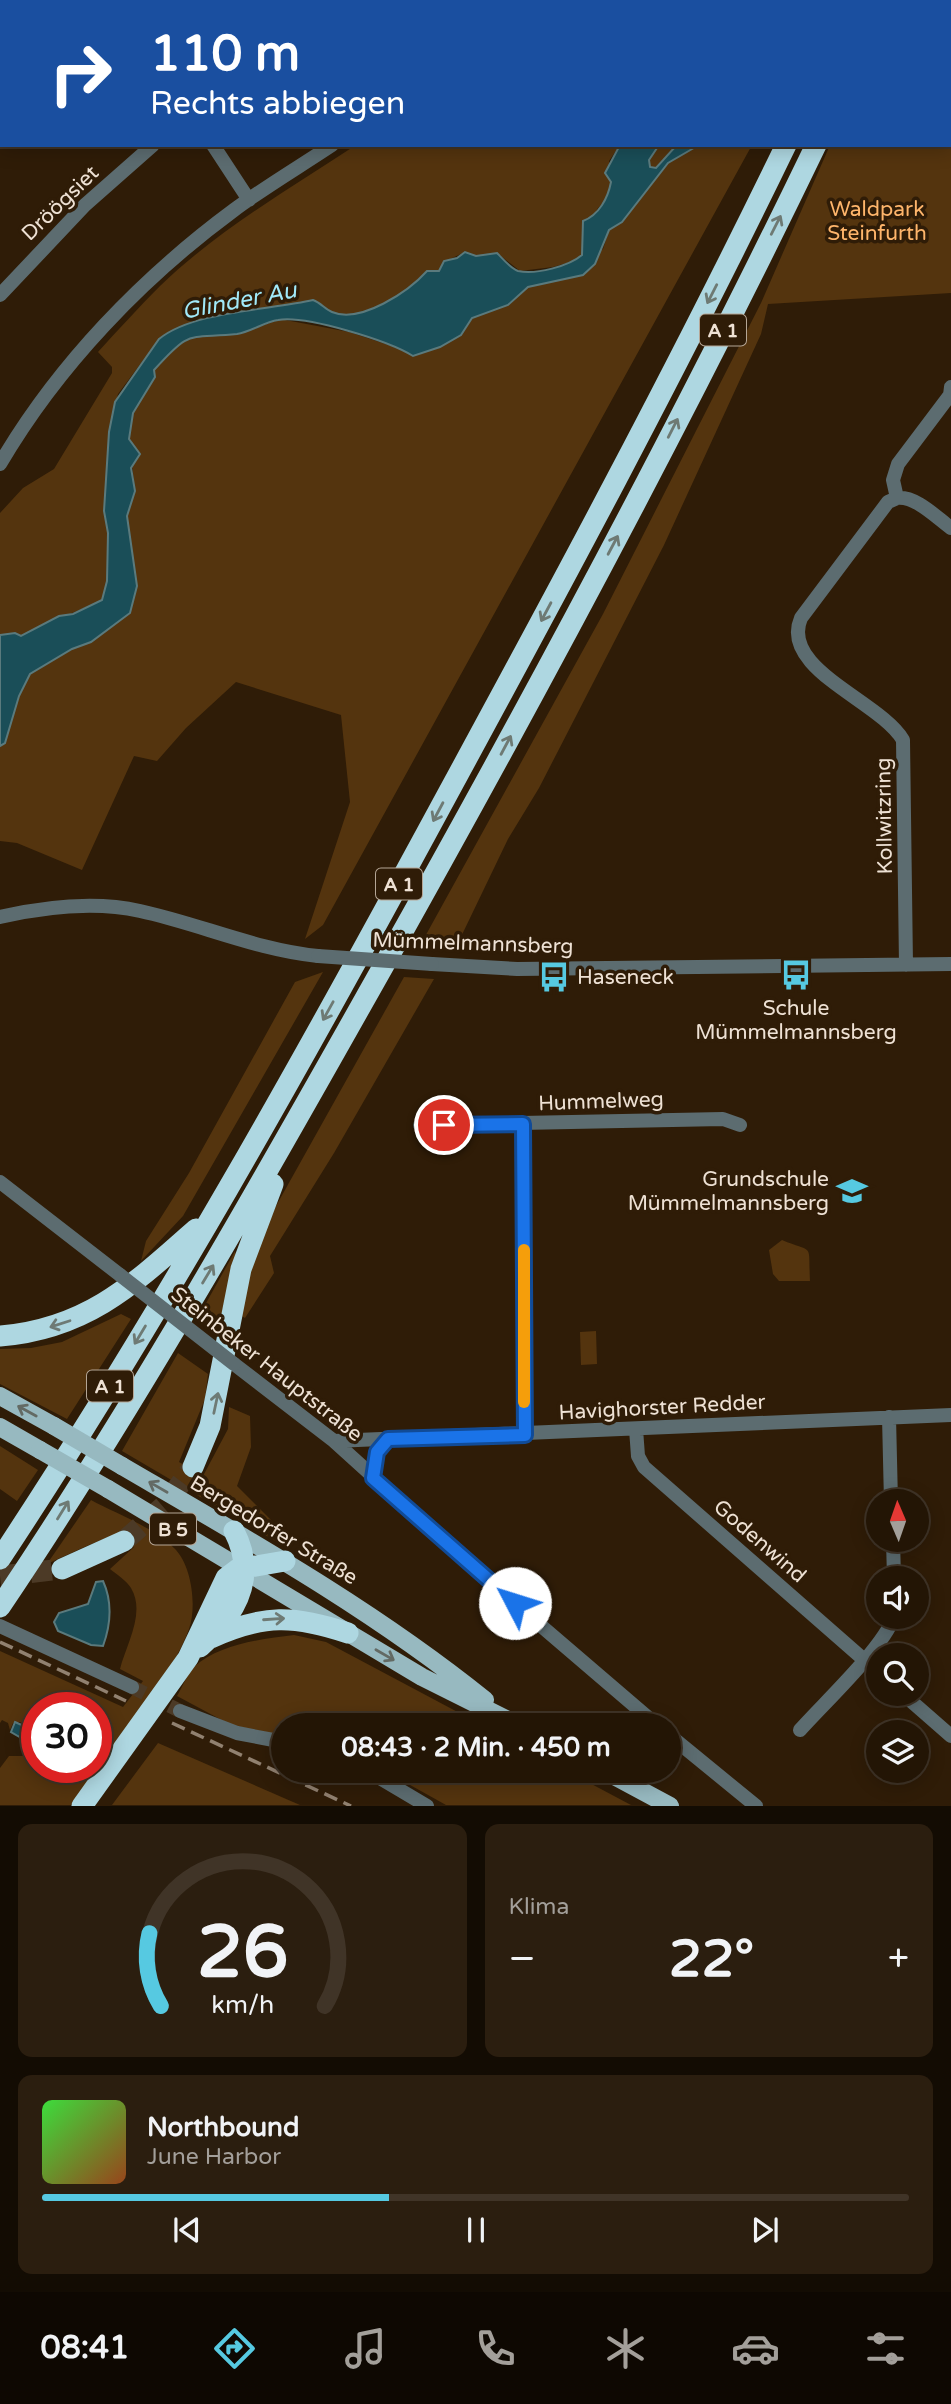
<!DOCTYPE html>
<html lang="de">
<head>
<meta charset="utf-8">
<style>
  body { margin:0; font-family:"Varela Round",sans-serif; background:#2b1e0f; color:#f1f3f6; height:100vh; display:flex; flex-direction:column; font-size:26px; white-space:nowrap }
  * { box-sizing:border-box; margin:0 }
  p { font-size:23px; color:#a39f9a }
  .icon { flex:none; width:38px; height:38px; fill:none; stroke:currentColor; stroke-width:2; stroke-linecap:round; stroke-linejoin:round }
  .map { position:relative; height:1806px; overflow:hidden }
  .panel { display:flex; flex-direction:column; gap:18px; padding:18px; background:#130c03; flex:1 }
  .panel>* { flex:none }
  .banner { position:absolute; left:0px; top:0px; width:952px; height:147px; box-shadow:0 4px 18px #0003,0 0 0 2px #403427; background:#1a4fa0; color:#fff; overflow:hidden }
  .needle { width:46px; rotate:358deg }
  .fabs { position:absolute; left:866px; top:1489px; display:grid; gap:14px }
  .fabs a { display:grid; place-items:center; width:63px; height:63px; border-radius:50%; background:#231505; box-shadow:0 4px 18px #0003,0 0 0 2px #403427; font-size:35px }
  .speed { position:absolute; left:21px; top:1692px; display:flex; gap:14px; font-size:35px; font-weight:700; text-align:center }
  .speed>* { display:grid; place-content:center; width:91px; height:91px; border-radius:50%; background:#231505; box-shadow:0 4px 18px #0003,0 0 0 2px #403427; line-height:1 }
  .speed .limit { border:10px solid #d22; background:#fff; color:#111 }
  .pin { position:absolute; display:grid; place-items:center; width:60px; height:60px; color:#fff; margin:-30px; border:4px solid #fff; border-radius:50%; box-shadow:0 2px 7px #0007 }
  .me { position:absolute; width:77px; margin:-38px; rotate:310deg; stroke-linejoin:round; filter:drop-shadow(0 0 5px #0008) }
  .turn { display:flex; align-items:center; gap:24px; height:147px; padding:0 35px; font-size:32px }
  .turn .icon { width:91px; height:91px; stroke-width:2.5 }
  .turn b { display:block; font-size:49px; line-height:60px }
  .big { font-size:52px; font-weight:700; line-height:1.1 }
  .panel .tile { flex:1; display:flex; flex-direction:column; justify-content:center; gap:10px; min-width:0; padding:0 24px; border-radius:14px; background:#2b1e0f }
  .panel .dial { align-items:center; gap:0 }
  .dial svg { height:182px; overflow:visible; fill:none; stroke:#403427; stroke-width:7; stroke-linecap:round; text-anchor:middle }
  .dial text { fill:#f1f3f6; stroke:none }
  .song { display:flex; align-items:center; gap:21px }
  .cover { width:84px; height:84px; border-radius:10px; background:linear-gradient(135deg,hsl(120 70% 55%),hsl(20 70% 35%)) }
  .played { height:7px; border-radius:4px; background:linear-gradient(90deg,#56c9e1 40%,#403427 40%) }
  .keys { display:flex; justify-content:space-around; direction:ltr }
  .heat { display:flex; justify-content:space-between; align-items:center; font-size:38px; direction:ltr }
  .panel .tiles { flex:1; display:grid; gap:18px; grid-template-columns:1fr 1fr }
  .tile:last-child { grid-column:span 2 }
  .trip { position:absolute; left:271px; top:1713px; width:410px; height:70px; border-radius:35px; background:#231505; box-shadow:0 4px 18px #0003,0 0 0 2px #403427; font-weight:700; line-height:70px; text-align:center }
  .menu { display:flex; height:112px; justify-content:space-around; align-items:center; background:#0e0802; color:#a39f9a }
  .menu .icon { width:49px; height:49px }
  .menu .selected { color:#56c9e1 }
  .menu b { font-size:32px; color:#f1f3f6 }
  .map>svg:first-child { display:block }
  .green { fill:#54340e }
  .water { fill:#1a4e58; stroke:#5a7a7d; stroke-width:2 }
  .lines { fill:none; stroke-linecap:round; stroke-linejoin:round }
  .river { stroke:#1a4e58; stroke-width:21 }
  .minor-tunnel { stroke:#4c3a26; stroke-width:14; stroke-dasharray:14 7; stroke-linecap:butt }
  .highway-tunnel { stroke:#4c3a26; stroke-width:21; stroke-dasharray:21 10; stroke-linecap:butt }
  .minor { stroke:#5c6c70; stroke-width:14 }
  .major { stroke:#97b9c0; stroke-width:18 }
  .highway { stroke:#aed7e1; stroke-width:21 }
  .rail { stroke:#918170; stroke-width:3.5; stroke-dasharray:14 7; stroke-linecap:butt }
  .minor-bridge { stroke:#5c6c70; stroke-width:14 }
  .major-bridge { stroke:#97b9c0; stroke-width:18 }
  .oneway { stroke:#6e7a74 }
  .oneway2 { stroke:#636a64 }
  .route-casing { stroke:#114b97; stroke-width:18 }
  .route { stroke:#1a73e8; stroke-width:12 }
  .slow { stroke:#f59e0b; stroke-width:12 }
  .labels { text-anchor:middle; stroke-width:7; stroke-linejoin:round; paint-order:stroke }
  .shield { fill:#2f1c07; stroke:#b5a696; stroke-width:2 }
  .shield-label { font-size:19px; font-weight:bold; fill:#eee1d4 }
  .street-label { font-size:21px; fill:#eee1d4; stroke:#2f1c07 }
  .park-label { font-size:21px; fill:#feb56b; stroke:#2f1c07 }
  .poi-label { font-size:21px; fill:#eee1d4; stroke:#2f1c07; text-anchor:start }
  .water-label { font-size:23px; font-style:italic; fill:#a1e9f9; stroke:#2f1c07 }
</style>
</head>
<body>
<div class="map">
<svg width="951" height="1806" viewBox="0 0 951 1806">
  <rect width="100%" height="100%" fill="#2f1c07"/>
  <!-- green -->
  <path class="green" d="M598 0H833L594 2Z
    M912 0H951V293L768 304 761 334 664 545 539 788 508 839 458 943 422 942 603 614 761 303 830 145H950V2Z
    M356 145H620L609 161 611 182 607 200 598 208 583 235 582 256 574 261 553 267 520 271 497 253 476 256 465 252 444 262 440 271H426C409 291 361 324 332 312 325 309 321 303 313 300L193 323 159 339 118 394 109 432 104 511 108 533 107 581 102 600C75 613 48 621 21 636L15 633 0 635V513L23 488 54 469 112 373V367L98 352C118 330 139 307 160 286 218 230 289 189 356 145Z
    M659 145H683L675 147 657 168 650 167 649 160Z
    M699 145H752L323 925 305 939 350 802 341 715 236 682 186 728 157 761 134 756 82 870 17 843 0 841V746L5 743 19 696 30 674 72 649 91 642 137 586 127 516 135 491 129 439 133 413 155 378 153 370 181 341 205 334H240L280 319 349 332 404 350 461 335 472 318 508 305 528 287 545 281 603 249 609 230 622 222 668 163Z
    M323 972 183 1216 141 1261 146 1241 189 1173 295 982Z
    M404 977 434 979 334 1153 270 1256 274 1273 245 1318 238 1314 252 1261 276 1206Z
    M782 1240C815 1254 808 1241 810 1281H779L773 1274 769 1250Z
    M235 1251 236 1256 218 1328 200 1314Z
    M121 1314 131 1319 67 1419 0 1384V1349L31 1348 62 1342Z
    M596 1331 597 1364 581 1365 580 1332Z
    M178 1353 208 1374 205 1399 179 1462 203 1476 228 1429 229 1407 250 1416 251 1447 237 1486 292 1541 282 1545 122 1451Z
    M0 1446 38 1470 17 1501 0 1489Z
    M91 1500C117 1514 153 1527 174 1548 192 1565 197 1607 189 1629 169 1684 106 1757 71 1805H0V1768L9 1756H31L36 1747 37 1768H96V1708H37V1732L20 1722 13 1723 10 1730 8 1723 2 1720 0 1723V1651L123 1707 143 1681 120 1669C126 1645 146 1613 131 1588 127 1581 116 1574 110 1569L134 1547 122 1534C112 1533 61 1558 47 1564Z
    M294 1635 326 1642 482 1725 284 1726 283 1736 231 1725 177 1696C182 1688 187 1674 194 1667 219 1644 262 1639 294 1635Z
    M158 1743 300 1805H112Z
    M385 1771H567L631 1805H446Z"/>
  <!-- water -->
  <path class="water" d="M620 145H659L649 160 650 167 656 168 675 147 699 145 668 163 622 222 609 230 595 264 583 275 528 287 508 305 472 318 461 335 440 347 413 356C389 341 306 315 278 320 264 322 251 332 237 334 186 339 191 329 154 370L155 377 133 413 129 439 140 454 131 468 135 491 127 516 137 586 130 613 91 642 72 649 30 674 19 696 5 743 0 746V635L15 633 21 636 59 616 73 614 102 600 107 581 108 533 104 511 109 432 115 402 159 339C193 311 270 310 313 300 321 303 325 309 332 312 361 324 409 291 427 271H439L444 261 457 258 465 252 476 256 497 253C503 259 510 268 518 271 536 275 569 266 582 255L583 221C599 215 608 198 611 182L605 173Z
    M103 1581C113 1603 111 1624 103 1646L91 1645 58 1631 54 1622 59 1613 88 1604 96 1582Z
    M15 1722 37 1732V1747L11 1732Z"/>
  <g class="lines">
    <!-- river -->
    <path class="river" d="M950 117H951"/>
    <!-- minor-tunnel -->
    <path class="minor-tunnel" d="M132 1687 180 1711"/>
    <!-- highway-tunnel -->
    <path class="highway-tunnel" d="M124 1541 164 1506 193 1467
      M0 1576 62 1569"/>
    <!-- minor -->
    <path class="minor" d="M554 0 555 2
      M65 2 68 0
      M356 2 357 0
      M565 2 569 0
      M0 39 2 38
      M213 145 249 200
      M0 295 85 205 153 145
      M0 464C58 365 142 278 234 210 265 187 299 167 332 145
      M897 498C916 496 936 517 951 528
      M0 917C44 907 95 901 140 911 200 924 257 950 318 956
      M432 964 517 969 951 964
      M906 965 903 740C880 701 779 669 801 618L888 502 897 498 893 480 898 464 950 395 951 387
      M523 1124 525 1435
      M420 1125 723 1119 740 1125
      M0 1182 120 1275
      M234 1364 334 1441 483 1576 658 1726
      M889 1417 891 1502
      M636 1429 638 1456 644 1467 878 1672
      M334 1441 951 1415
      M373 1478 377 1452 388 1439
      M893 1540 894 1578
      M0 1626 132 1687
      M903 1694 951 1736
      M180 1711 237 1733 284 1742
      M800 1730C825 1702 882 1649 894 1617
      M668 1734 756 1806
      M368 1771 427 1806"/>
    <!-- major -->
    <path class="major" d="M0 1396 54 1426
      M0 1427 40 1450
      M122 1466C247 1539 372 1609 485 1700
      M108 1489 422 1677 520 1726
      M605 1771 670 1806"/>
    <!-- highway -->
    <path class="highway" d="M855 2 856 0
      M884 2 885 0
      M0 1336C87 1329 134 1284 196 1229
      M193 1467 210 1426 241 1269 273 1184
      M0 1559C160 1317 302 1063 440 808 559 589 677 370 786 145
      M62 1569 124 1541
      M0 1607C139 1400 262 1182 384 965 535 696 682 423 816 145
      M211 1638C264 1614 294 1615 348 1633
      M200 1647C236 1615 258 1577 234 1531
      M82 1806 188 1658 226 1578 238 1569 285 1561"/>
    <!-- rail -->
    <path class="rail" d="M0 1642 126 1701
      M172 1723 351 1806"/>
    <!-- minor-bridge -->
    <path class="minor-bridge" d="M318 956 432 964
      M120 1275 234 1364"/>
    <!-- major-bridge -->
    <path class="major-bridge" d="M54 1426 122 1466
      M40 1450 108 1489"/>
  </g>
  <!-- one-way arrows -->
  <defs><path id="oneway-shaft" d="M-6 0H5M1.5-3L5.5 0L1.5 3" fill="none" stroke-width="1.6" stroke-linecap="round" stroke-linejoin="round" transform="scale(1.75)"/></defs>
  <g class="oneway">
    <use href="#oneway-shaft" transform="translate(776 225) rotate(-63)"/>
    <use href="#oneway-shaft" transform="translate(712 294) rotate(117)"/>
    <use href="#oneway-shaft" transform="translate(673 428) rotate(-63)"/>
    <use href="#oneway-shaft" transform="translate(613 545) rotate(-62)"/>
    <use href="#oneway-shaft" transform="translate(546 612) rotate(118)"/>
    <use href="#oneway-shaft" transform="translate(506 745) rotate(-62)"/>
    <use href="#oneway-shaft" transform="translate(438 812) rotate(118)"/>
    <use href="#oneway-shaft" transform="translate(328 1011) rotate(119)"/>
    <use href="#oneway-shaft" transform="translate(208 1274) rotate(-59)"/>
    <use href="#oneway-shaft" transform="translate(60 1324) rotate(162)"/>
    <use href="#oneway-shaft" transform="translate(140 1335) rotate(121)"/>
    <use href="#oneway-shaft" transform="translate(216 1403) rotate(-78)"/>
    <use href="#oneway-shaft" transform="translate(63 1510) rotate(-58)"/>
    <use href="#oneway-shaft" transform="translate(274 1619) rotate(-4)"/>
  </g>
  <g class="oneway2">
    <use href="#oneway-shaft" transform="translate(27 1411) rotate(-151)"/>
    <use href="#oneway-shaft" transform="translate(158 1487) rotate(-150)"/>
    <use href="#oneway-shaft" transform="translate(385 1655) rotate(30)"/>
  </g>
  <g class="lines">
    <!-- route casing -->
    <g class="route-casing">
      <path id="route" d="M444 1125 523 1124 525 1435 388 1439 377 1452 373 1478 515 1603"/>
    </g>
    <!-- route -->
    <use href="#route" class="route"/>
    <!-- slow -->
    <path class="slow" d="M524 1250V1402"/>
  </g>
  <!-- icons -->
  <defs>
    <g id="bus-bare" transform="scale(2.415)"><path d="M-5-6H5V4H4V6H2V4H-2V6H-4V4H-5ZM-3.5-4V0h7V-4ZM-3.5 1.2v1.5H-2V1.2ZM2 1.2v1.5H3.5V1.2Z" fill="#56c9e1" stroke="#2f1c07" stroke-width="2.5" paint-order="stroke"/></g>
    <g id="school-bare" transform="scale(2.415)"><path d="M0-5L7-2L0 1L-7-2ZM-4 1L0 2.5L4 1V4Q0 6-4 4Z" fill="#56c9e1" stroke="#2f1c07" stroke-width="2.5" paint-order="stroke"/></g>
  </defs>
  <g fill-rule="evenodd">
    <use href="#bus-bare" x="796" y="975"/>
    <use href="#bus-bare" x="554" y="977"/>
    <use href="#school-bare" x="852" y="1191"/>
  </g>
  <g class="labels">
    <!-- shield labels -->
    <g class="shield">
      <rect x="700" y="314.5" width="46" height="31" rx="5"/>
      <rect x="376" y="868.5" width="46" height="31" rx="5"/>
      <rect x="87" y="1370.5" width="46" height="31" rx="5"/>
      <rect x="150" y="1513.5" width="46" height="31" rx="5"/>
    </g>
    <g class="shield-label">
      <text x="723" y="337">A 1</text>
      <text x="399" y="891">A 1</text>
      <text x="110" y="1393">A 1</text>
      <text x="173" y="1536">B 5</text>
    </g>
    <!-- street labels -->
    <g class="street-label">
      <text transform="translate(60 203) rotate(-44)" y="7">Dröögsiet</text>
      <text transform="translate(884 816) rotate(-91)" y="7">Kollwitzring</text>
      <text transform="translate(473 943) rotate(2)" y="7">Mümmelmannsberg</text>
      <text transform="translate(601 1101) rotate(-2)" y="7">Hummelweg</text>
      <text transform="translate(267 1364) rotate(38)" y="7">Steinbeker Hauptstraße</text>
      <text transform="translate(662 1407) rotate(-3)" y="7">Havighorster Redder</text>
      <text transform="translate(274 1530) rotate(31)" y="7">Bergedorfer Straße</text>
      <text transform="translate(760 1541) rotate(41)" y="7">Godenwind</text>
    </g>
    <!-- park labels -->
    <g class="park-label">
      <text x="877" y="216">Waldpark<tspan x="877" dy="24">Steinfurth</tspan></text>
    </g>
    <!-- poi labels -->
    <g class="poi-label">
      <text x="577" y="984">Haseneck</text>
      <text x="796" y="1015" text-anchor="middle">Schule<tspan x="796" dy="24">Mümmelmannsberg</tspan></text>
      <text x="829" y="1186" text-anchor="end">Grundschule<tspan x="829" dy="24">Mümmelmannsberg</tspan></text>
    </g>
    <!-- water labels -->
    <g class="water-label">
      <text transform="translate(239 300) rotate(-11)" y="8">Glinder Au</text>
    </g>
  </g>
</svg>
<div class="fabs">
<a><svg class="needle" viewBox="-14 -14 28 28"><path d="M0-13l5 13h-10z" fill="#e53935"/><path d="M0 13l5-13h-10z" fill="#a39f9a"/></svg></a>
<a><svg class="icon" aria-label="sound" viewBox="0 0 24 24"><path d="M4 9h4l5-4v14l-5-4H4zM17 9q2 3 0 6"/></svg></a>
<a><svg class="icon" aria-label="search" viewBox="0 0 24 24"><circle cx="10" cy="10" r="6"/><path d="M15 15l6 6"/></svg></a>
<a><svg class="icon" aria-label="layers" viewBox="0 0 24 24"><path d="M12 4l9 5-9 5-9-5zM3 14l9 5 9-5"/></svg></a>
</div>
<div class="speed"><div class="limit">30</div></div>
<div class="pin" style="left:444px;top:1125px;background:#d93025"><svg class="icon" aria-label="arrive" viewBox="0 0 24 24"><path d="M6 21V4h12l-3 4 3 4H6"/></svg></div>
<svg class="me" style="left:515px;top:1603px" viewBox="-20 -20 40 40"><circle r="19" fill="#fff"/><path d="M0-13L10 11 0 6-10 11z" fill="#1a73e8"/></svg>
<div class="trip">08:43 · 2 Min. · 450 m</div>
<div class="banner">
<div class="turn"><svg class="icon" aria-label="right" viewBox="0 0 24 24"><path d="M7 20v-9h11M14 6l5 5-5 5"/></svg><div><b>110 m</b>Rechts abbiegen</div></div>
</div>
</div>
<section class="panel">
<div class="tiles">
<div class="tile dial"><svg viewBox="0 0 100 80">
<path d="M14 69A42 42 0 1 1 86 69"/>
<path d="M14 69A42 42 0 0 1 9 37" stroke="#56c9e1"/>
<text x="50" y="56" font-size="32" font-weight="700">26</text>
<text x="50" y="72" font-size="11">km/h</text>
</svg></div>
<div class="tile"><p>Klima</p>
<div class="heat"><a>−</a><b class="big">22°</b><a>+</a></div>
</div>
<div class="tile">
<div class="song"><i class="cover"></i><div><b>Northbound</b><p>June Harbor</p></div></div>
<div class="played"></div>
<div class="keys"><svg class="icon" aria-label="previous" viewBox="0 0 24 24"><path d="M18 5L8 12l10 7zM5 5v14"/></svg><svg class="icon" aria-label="pause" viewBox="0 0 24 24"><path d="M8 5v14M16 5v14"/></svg><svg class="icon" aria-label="next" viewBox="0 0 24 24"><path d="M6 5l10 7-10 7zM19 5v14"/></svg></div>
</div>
</div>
</section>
<nav class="menu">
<b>08:41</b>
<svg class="icon selected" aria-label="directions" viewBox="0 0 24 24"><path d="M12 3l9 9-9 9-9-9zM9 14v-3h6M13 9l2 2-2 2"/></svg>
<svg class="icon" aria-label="music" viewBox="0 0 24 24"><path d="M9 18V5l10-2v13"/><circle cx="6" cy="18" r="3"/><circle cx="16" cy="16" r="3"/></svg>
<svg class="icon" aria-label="phone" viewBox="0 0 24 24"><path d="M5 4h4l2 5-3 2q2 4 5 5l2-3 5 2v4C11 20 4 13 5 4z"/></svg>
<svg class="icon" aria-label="climate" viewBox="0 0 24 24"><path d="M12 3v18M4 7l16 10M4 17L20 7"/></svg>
<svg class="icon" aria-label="car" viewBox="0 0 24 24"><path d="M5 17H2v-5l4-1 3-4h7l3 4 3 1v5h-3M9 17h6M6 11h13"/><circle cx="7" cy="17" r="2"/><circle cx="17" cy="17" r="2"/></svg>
<svg class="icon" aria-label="filters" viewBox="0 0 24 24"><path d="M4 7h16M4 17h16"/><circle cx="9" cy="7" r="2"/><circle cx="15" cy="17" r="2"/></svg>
</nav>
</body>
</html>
